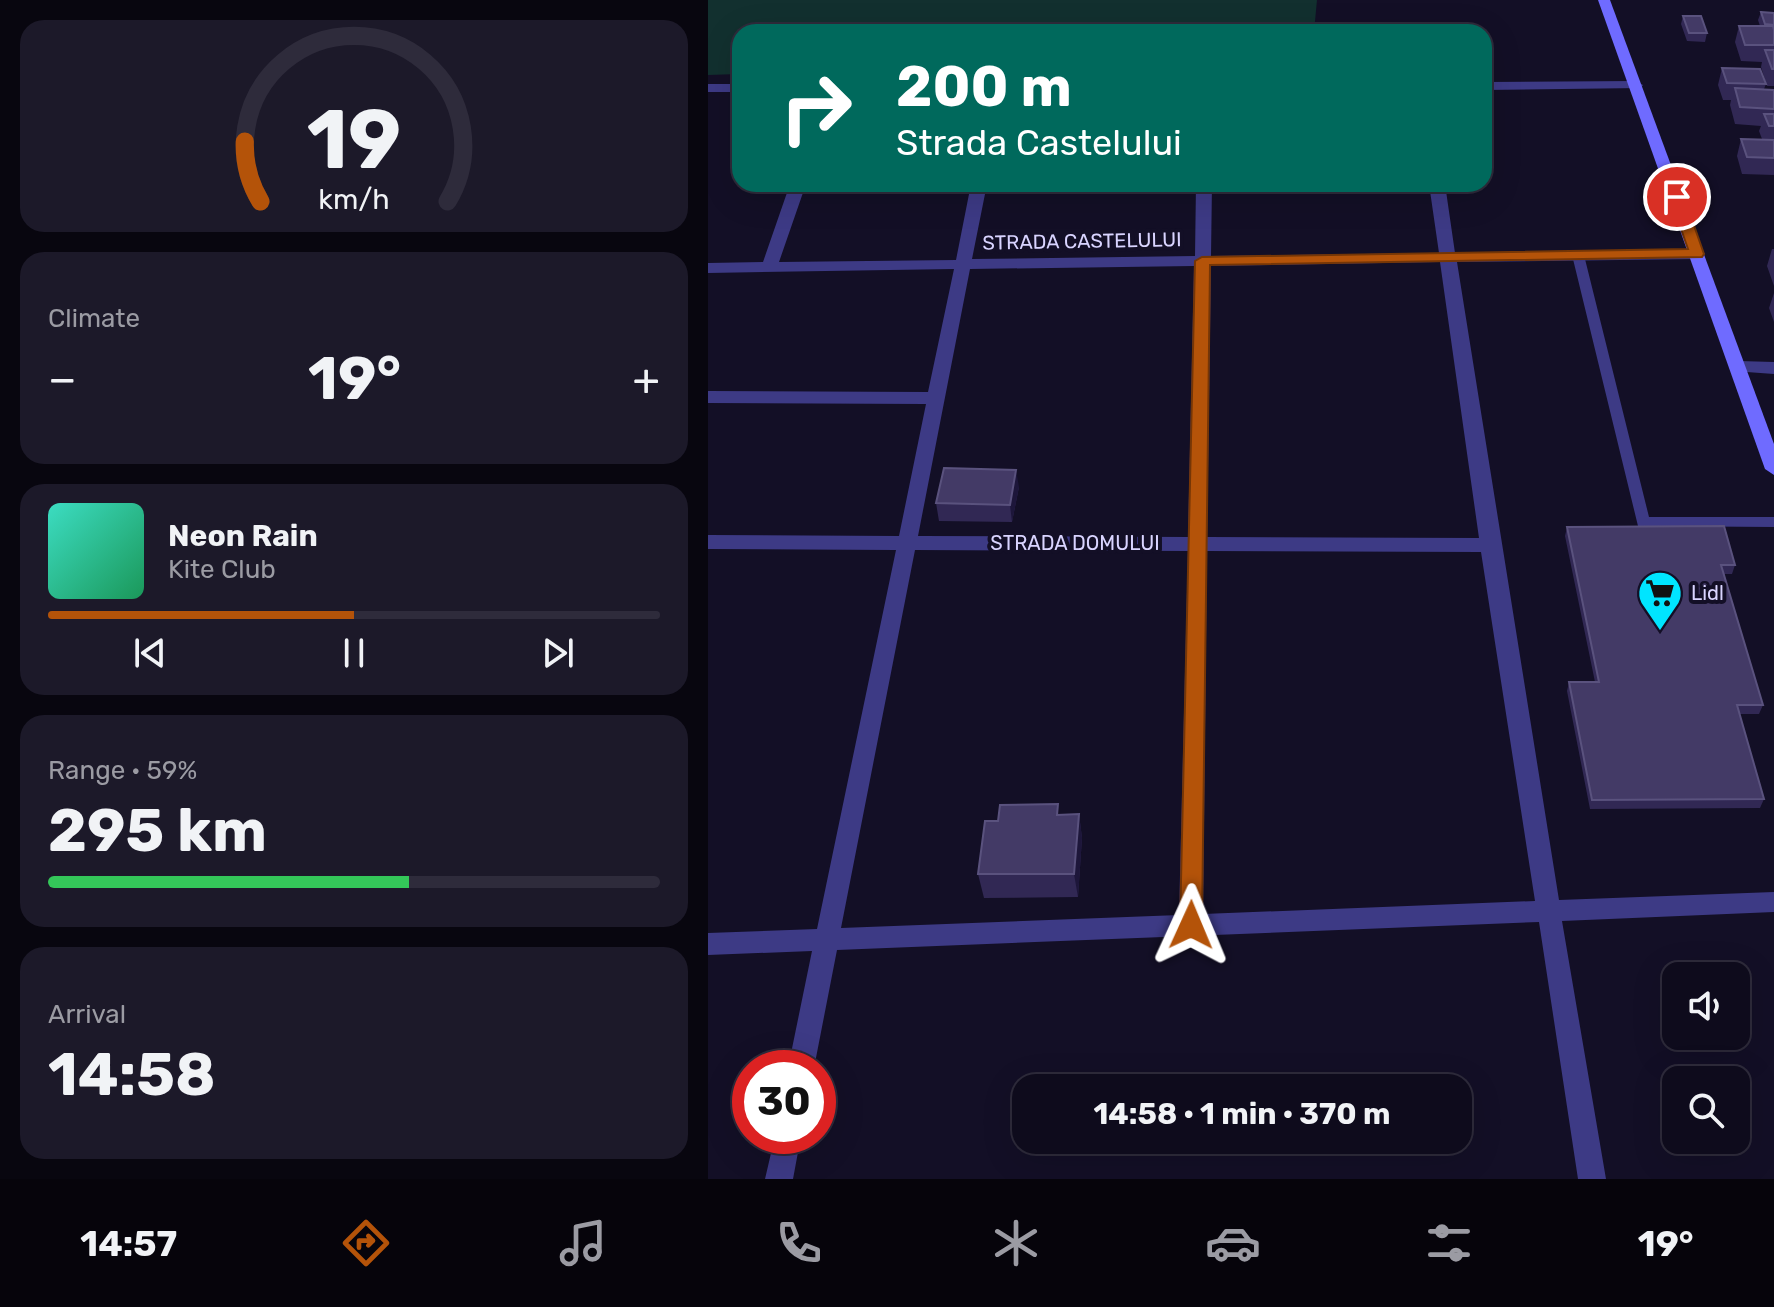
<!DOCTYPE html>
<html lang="en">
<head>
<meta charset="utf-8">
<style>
  body { margin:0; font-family:Rubik,sans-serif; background:#1c1929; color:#f1f3f6; height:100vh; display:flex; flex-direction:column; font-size:30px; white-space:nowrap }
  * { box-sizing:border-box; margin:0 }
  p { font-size:26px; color:#9b9ba3 }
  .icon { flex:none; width:44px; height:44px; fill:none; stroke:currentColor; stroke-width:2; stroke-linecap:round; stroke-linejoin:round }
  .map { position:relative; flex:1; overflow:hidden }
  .panel { display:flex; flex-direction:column; gap:20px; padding:20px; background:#08060f; width:708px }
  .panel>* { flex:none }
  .top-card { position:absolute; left:24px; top:24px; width:760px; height:168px; border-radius:24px; box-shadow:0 8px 32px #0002,0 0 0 2px #2e2b3b; background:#00695c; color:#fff; overflow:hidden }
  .controls { position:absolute; left:954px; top:962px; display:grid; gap:16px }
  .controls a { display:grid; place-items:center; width:88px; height:88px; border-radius:16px; background:#0e0b1c; box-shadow:0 8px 32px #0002,0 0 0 2px #2e2b3b; font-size:40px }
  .speed { position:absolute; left:24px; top:1050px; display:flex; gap:16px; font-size:40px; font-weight:700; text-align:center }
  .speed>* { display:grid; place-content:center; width:104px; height:104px; border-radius:50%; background:#0e0b1c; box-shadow:0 8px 32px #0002,0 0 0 2px #2e2b3b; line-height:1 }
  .speed .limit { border:12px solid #d22; background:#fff; color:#111 }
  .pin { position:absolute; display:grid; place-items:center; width:68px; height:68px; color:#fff; margin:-34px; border:4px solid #fff; border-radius:50%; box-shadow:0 2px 8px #0007 }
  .me { position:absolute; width:88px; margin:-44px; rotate:1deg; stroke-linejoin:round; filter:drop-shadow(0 0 6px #0008) }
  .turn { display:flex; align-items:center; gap:28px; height:168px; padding:0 32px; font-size:36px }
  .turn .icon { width:104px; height:104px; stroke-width:2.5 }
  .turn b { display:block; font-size:56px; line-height:68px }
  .big { font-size:60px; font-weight:700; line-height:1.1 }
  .panel .card { flex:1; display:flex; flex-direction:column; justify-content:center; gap:12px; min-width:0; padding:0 28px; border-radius:24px; background:#1c1929 }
  .panel .dial { align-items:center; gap:0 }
  .dial svg { height:208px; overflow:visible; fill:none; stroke:#2e2b3b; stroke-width:7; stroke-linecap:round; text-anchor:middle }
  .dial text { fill:#f1f3f6; stroke:none }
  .song { display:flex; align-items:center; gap:24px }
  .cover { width:96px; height:96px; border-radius:12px; background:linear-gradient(135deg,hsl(170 70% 55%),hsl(150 70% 35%)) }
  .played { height:8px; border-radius:4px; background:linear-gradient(90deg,#b45309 50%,#2e2b3b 50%) }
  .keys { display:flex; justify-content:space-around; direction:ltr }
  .heat { display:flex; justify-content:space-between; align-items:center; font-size:44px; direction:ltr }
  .charge { height:12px; border-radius:6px; background:linear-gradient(90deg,#34c759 59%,#2e2b3b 0) }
  .trip { position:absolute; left:304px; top:1074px; width:460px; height:80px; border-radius:24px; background:#0e0b1c; box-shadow:0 8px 32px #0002,0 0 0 2px #2e2b3b; font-weight:700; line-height:80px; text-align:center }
  .dock { display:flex; height:128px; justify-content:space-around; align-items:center; background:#06040b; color:#9b9ba3 }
  .dock .icon { width:56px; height:56px }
  .dock .on { color:#b45309 }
  .dock b { font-size:36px; color:#f1f3f6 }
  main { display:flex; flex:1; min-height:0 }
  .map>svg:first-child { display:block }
  .green { fill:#12302f }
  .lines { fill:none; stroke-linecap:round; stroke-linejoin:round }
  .lane { fill:#3d3a85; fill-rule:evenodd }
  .street { fill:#3d3a85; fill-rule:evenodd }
  .secondary { fill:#6f6bff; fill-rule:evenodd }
  .wall { fill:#312854 }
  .shaded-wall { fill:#1d163a }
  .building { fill:#433a66; stroke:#5a527e; stroke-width:2 }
  .route { fill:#b45309; stroke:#753606; stroke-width:2 }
  .labels { text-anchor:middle; stroke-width:8; stroke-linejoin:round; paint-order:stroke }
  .street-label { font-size:20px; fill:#d9d4ff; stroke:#130f26 }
  .poi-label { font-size:20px; fill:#d9d4ff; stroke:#130f26; text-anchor:start }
</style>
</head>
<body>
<main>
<section class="panel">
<div class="card dial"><svg viewBox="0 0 100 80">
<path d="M14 69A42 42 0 1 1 86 69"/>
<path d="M14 69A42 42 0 0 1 8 46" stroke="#b45309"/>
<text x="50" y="56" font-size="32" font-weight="700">19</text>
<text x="50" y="72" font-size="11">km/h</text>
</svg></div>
<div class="card"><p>Climate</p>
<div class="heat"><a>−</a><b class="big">19°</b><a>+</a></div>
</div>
<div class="card">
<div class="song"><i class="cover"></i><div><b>Neon Rain</b><p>Kite Club</p></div></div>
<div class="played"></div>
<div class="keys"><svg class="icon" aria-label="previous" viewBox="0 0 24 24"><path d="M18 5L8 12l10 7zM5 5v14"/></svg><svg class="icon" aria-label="pause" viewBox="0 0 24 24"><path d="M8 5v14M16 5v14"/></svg><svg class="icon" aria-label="next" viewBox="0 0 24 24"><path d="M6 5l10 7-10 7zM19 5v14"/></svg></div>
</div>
<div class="card"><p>Range · 59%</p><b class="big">295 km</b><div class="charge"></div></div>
<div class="card"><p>Arrival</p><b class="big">14:58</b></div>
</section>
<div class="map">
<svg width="1066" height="1179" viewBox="0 0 1066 1179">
  <rect width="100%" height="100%" fill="#130f26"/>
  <!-- green -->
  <path class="green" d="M0 0H609L606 32H32V74L0 75Z"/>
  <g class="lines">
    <!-- lane -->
    <path class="lane" d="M870 251 876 255 941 517H1066V527L930 526 864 255Z"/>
    <!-- street -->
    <path class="street" d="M928 81 935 85 933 88 776 90V82Z
      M0 84H32V92H0Z
      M82 184H98L71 262 248 260 263 184H279L264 259 487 256 488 184H504L503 256 731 253 721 184H737L747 253 995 251 997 254 989 259 749 262 851 900 1066 892V912L854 921 898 1179H870L831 922 129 950 106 1068H80L104 951 0 955V933L109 929 188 550 0 549V535L191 536 218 404 0 403V391L220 392 246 269 0 273V263L55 262ZM732 262 771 538 499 537 503 266ZM486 266 480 537 210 536 262 269ZM207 550 480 551 471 915 133 928ZM499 551 773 552 827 901 495 914Z
      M1031 361 1066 362V374L1025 371 1022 367 1025 363Z
      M67 1136H93L85 1179H57Z"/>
    <!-- secondary -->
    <path class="secondary" d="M890 0H902L1066 444V475L1057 469Z"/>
  </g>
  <!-- wall -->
  <path class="wall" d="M1053 12 1066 13V86H1059L1053 67 1054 62 1033 61 1027 42 1031 26H1052L1050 20Z
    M975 16 999 33 997 42 979 41 973 24Z
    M1014 68 1058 84 1056 89 1066 90V175L1034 174 1029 156 1033 139H1054L1051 131 1053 126 1027 124 1022 105 1023 100H1015L1010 85Z
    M1064 249H1066V286L1059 266Z
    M1066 293V322L1061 308Z
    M311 487 304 522 231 521 228 503Z
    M859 527 1027 565 1024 574H1015L1055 705 1051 714H1031L1056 799 1052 808 882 809 859 691 861 682H887L857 536Z
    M351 814H371L374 838 370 897 276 898 270 874 290 821Z"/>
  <!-- shaded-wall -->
  <path class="shaded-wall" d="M308 470 311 487 304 522 302 505Z
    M371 814 374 838 370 897 366 874Z"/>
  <!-- building -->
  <path class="building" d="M1053 12 1066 13V25L1057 24Z
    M975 16H993L999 33H981Z
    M1031 26H1065L1066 30V45H1037Z
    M1057 50H1066V69H1064Z
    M1014 68 1052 69 1058 84 1019 83Z
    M1027 88 1066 90V109L1032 107Z
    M1056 114H1066V126H1061Z
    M1033 139 1066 140V158L1039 157Z
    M236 468 308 470 302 505 228 503Z
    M1016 526 1027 565H1013L1055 705H1029L1056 799 884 800 861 682H891L859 527Z
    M350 804 349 815 371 814 366 874H270L277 821H290L292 805Z"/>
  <!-- route -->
  <path class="route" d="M969 193 976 197 996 254 994 257 502 265 494 925 491 932 483 935 475 932 472 925 487 261 494 257 980 249 962 197Z"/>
  <!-- icons -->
  <defs>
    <g id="supermarket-pin" transform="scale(2.3)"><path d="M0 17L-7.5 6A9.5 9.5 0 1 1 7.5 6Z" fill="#00e5ff" stroke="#130f26"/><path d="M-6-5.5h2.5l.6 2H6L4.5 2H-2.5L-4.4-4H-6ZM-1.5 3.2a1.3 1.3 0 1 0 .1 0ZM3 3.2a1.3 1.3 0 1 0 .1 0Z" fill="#111"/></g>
  </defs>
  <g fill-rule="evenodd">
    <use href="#supermarket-pin" x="952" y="593"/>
  </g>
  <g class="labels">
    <!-- street labels -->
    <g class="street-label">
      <text transform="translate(374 241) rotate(-1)" y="7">STRADA CASTELULUI</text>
      <text x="367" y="550">STRADA DOMULUI</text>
    </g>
    <!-- poi labels -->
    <g class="poi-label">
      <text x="983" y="600">Lidl</text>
    </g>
  </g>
</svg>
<div class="controls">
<a><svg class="icon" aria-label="sound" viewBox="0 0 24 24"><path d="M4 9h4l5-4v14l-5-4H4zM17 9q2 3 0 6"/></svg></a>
<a><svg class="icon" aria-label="search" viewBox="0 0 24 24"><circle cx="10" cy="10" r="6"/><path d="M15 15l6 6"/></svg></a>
</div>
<div class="speed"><div class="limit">30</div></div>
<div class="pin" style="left:969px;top:197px;background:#d93025"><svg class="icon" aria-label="arrive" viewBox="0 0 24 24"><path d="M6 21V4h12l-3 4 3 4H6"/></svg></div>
<svg class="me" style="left:483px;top:925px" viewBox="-20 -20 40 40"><path d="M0-17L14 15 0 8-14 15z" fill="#b45309" stroke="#fff" stroke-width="4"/></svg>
<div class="trip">14:58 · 1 min · 370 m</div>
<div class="top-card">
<div class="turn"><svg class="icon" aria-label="right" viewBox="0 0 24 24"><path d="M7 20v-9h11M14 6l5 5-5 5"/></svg><div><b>200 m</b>Strada Castelului</div></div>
</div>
</div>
</main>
<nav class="dock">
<b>14:57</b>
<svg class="icon on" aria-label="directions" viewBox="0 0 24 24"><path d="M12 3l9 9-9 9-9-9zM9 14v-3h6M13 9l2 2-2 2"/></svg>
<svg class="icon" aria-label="music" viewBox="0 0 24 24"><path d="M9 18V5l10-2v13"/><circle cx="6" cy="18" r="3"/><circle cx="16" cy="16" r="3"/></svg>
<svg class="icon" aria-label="phone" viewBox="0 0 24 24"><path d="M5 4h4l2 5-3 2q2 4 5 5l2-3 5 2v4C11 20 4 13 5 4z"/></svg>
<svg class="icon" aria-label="climate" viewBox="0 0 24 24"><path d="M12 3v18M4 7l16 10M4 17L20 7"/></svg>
<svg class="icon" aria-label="car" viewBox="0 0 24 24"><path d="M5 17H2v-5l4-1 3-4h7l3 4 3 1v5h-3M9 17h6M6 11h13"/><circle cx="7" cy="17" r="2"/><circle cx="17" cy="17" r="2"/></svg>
<svg class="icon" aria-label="filters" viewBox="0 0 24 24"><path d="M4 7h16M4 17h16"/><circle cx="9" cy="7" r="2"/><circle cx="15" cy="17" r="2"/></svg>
<b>19°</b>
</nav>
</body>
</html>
